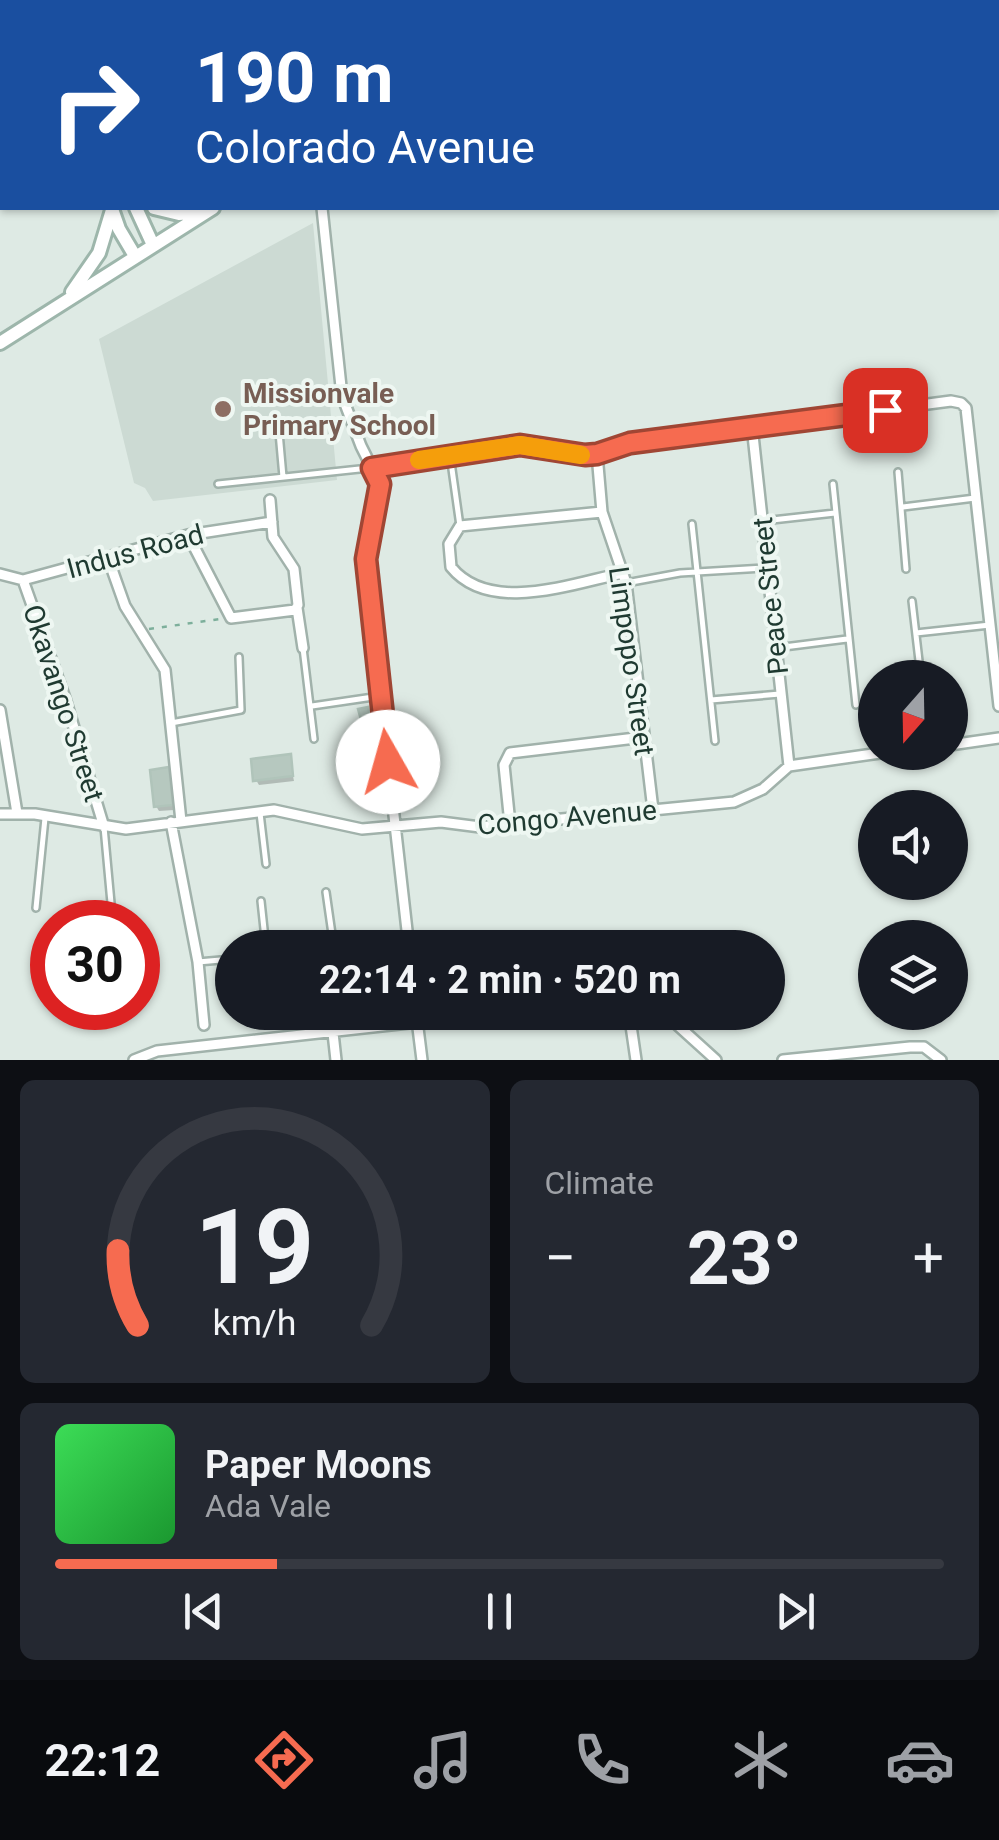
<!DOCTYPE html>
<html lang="en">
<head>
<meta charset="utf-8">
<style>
  body { margin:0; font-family:Roboto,sans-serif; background:#242831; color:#f1f3f6; height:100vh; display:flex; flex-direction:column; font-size:38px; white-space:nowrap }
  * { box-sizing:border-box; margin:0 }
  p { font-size:32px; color:#9ea1a6 }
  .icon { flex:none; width:55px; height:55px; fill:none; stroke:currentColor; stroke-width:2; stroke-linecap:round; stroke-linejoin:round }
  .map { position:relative; height:1060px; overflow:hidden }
  .side { display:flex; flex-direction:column; gap:20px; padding:20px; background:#0d0f14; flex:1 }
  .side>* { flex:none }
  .guide { position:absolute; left:0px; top:0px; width:1000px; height:210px; box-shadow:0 2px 8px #0004; background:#1a4fa0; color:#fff; overflow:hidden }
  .needle { width:65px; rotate:200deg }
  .buttons { position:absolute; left:858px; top:660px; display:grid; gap:20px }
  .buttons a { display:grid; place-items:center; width:110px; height:110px; border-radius:50%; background:#171b24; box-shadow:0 2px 8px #0004; font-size:50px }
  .speed { position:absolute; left:30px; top:900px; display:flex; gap:20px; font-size:50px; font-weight:700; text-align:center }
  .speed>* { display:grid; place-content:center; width:130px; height:130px; border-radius:50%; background:#171b24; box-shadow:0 2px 8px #0004; line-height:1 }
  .speed .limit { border:15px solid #d22; background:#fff; color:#111 }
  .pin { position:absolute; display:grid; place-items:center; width:85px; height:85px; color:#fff; margin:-42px; border-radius:20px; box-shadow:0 5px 15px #0006 }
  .me { position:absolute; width:110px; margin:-55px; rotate:353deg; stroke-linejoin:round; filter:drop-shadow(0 0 8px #0008) }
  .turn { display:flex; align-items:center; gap:35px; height:210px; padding:0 30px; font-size:45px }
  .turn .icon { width:130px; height:130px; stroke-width:2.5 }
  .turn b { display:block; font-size:70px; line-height:85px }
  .big { font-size:75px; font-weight:700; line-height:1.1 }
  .side .card { flex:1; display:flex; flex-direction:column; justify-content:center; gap:15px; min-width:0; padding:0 35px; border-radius:15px; background:#242831 }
  .side .dial { align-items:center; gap:0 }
  .dial svg { height:260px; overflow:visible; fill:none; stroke:#363941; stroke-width:7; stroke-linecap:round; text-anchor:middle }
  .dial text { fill:#f1f3f6; stroke:none }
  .song { display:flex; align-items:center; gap:30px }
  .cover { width:120px; height:120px; border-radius:15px; background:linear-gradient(135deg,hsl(130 70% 55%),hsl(130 70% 35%)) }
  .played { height:10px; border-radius:5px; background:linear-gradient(90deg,#f66b50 25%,#363941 25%) }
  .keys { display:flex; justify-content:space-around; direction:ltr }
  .heat { display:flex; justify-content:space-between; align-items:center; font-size:55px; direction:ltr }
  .side .tiles { flex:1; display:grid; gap:20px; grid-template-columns:1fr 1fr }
  .card:last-child { grid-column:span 2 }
  .trip { position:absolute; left:215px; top:930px; width:570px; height:100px; border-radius:50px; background:#171b24; box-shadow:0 2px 8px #0004; font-weight:700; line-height:100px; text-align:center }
  .tab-bar { display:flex; height:160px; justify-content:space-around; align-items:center; background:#090b0e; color:#9ea1a6 }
  .tab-bar .icon { width:70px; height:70px }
  .tab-bar .selected { color:#f66b50 }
  .tab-bar b { font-size:45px; color:#f1f3f6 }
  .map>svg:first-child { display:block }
  .built { fill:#ccdad3 }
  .shadow { fill:#0003 }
  .building { fill:#b6c8bf; stroke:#b0c4ba; stroke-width:2.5 }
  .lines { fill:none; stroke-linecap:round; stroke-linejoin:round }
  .lane-casing { stroke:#a1b2ab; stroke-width:10 }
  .street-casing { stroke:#a1b2ab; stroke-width:14 }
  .secondary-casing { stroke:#9db6ab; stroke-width:18 }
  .path { stroke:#7daf9b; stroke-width:2.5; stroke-dasharray:5 8; stroke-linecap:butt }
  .lane { stroke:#fff; stroke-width:5 }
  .street { stroke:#fff; stroke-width:9 }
  .secondary { stroke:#fff; stroke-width:12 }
  .route-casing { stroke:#a04634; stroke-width:25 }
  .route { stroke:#f66b50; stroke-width:18 }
  .slow { stroke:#f59e0b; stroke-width:18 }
  .education-dot { fill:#8d6e63; stroke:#eef7f2; stroke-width:4 }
  .labels { text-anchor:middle; stroke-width:8; stroke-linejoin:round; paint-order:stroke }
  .education-label { font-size:28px; font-weight:bold; fill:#785e54; stroke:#eef7f2; text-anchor:start }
  .street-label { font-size:28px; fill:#1f3a31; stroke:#eef7f2 }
</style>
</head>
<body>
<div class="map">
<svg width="999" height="1060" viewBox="0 0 999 1060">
  <rect width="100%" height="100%" fill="#deeae4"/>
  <!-- built -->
  <path class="built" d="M313 223 337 480 153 501 145 488 134 483 99 339Z"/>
  <!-- shadow -->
  <path class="shadow" d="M289 757 294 781 259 785 256 780Z
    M168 770 174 810 159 811 156 806Z"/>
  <!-- building -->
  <path class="building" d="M368 707 370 718 361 720 358 709Z
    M411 731 413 741 403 743 400 734Z
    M291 754 293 776 253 781 251 759Z
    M169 767 173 805 154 807 150 770Z"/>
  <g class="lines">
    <!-- lane casing -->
    <g class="lane-casing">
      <path id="lane" d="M278 421 283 477
        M450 455 460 526
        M898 472 906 569
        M218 484 369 468
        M833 484 856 705
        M903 507 975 498
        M763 521 835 513
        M692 524 715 741
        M626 583 680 573 766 568
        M912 601 921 678
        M916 633 990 625
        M303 648 314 739
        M776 648 847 639
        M711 700 780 694
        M312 706 380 696
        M171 723 241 710 239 657
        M260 813 266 864
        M104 827 111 903
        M326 892 334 948
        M261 901 266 948
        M36 908 45 818
        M339 948 408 941
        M198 962 232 959"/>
    </g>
    <!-- street casing -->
    <g class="street-casing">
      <path id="street" d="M273 0 277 2
        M363 2 367 0
        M0 135 2 131
        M322 208 342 396 361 446 380 484 365 559 409 948
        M752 426 789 766
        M597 454 602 512 626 583 653 810
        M372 467 519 445 585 455 631 443 951 401 961 403 966 408 999 706
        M602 512 460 526 449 544 451 567C490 615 573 583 623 573
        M188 535 231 618 295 610 298 605 294 569 273 537 270 500
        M108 558 125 606 165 670 181 821
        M0 574 23 580 188 535 272 522
        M23 580 65 698 104 827
        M297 608 303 648
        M0 710 17 813
        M950 745 999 738
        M0 814H35L126 829 274 810 362 829 441 822 480 827 734 802 763 789 789 766 887 752
        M171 822 198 962 204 1025
        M510 824 504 765 510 753 644 737
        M416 1012 422 1060
        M629 1012 636 1060
        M663 1012 716 1060
        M333 1033 336 1060
        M134 1060 157 1051 508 1012
        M783 1060 910 1047H924L941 1060"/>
    </g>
    <!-- secondary casing -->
    <g class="secondary-casing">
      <path id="secondary" d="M165 2 167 0
        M187 2 189 0
        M509 2 513 0
        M136 208 153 245
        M154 208 179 214 200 212
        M112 209 119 229 135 256
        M72 292 99 253 112 210
        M0 343 213 208"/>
    </g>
    <!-- path -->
    <path class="path" d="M149 629 220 619"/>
    <!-- lane -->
    <use href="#lane" class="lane"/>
    <!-- street -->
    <use href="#street" class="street"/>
    <!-- secondary -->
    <use href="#secondary" class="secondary"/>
  </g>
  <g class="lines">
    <!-- route casing -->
    <g class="route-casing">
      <path id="route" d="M388 762 366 559 380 484 372 468 520 445 585 455 597 454 630 443 885 410"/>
    </g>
    <!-- route -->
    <use href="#route" class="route"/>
    <!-- slow -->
    <path class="slow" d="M419 460 520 445 581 455"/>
  </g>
  <!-- markers -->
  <circle class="education-dot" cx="223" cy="409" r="10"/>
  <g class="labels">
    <!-- education labels -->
    <g class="education-label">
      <text x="243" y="403">Missionvale<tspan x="243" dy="32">Primary School</tspan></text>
    </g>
    <!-- street labels -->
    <g class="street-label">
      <text transform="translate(135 551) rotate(-15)" y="10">Indus Road</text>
      <text transform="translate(770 596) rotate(-96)" y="10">Peace Street</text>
      <text transform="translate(632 661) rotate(82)" y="10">Limpopo Street</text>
      <text transform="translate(64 703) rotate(72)" y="10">Okavango Street</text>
      <text transform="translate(567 817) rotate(-5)" y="10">Congo Avenue</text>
    </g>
  </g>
</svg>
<div class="buttons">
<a><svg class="needle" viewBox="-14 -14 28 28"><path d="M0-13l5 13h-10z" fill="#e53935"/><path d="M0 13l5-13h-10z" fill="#9ea1a6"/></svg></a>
<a><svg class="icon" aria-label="sound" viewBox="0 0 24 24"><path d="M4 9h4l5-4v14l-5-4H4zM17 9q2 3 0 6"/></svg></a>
<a><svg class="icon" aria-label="layers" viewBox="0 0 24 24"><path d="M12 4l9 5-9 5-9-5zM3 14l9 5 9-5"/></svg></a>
</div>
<div class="speed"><div class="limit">30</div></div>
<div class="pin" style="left:885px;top:410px;background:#d93025"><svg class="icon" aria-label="arrive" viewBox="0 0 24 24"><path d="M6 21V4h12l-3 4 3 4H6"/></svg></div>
<svg class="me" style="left:388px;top:762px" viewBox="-20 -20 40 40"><circle r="19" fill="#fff"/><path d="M0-13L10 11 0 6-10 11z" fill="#f66b50"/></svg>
<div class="trip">22:14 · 2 min · 520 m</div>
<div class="guide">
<div class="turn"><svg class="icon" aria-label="right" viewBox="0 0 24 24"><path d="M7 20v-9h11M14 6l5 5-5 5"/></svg><div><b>190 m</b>Colorado Avenue</div></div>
</div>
</div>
<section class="side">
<div class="tiles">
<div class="card dial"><svg viewBox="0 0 100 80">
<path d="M14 69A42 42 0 1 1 86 69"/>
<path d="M14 69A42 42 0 0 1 8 46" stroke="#f66b50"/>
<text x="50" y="56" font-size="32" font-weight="700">19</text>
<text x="50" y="72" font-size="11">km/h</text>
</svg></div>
<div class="card"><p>Climate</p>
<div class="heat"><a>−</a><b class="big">23°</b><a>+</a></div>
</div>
<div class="card">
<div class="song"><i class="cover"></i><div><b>Paper Moons</b><p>Ada Vale</p></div></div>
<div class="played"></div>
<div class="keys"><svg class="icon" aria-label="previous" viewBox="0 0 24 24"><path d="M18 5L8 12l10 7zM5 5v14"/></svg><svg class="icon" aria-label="pause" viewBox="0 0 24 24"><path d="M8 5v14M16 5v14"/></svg><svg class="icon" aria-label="next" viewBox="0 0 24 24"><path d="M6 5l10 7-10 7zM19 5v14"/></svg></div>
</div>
</div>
</section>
<nav class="tab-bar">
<b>22:12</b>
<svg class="icon selected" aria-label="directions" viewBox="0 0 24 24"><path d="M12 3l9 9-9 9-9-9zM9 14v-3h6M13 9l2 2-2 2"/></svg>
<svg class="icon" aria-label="music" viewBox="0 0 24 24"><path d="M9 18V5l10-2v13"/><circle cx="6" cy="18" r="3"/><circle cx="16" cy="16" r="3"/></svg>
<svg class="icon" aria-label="phone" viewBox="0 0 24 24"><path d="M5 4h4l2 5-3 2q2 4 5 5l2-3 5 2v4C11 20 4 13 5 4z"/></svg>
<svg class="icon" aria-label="climate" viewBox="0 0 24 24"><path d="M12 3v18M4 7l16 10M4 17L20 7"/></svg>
<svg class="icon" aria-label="car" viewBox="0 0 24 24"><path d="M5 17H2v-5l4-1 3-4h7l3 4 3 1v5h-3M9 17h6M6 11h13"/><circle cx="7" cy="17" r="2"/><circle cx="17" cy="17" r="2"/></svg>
</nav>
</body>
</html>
